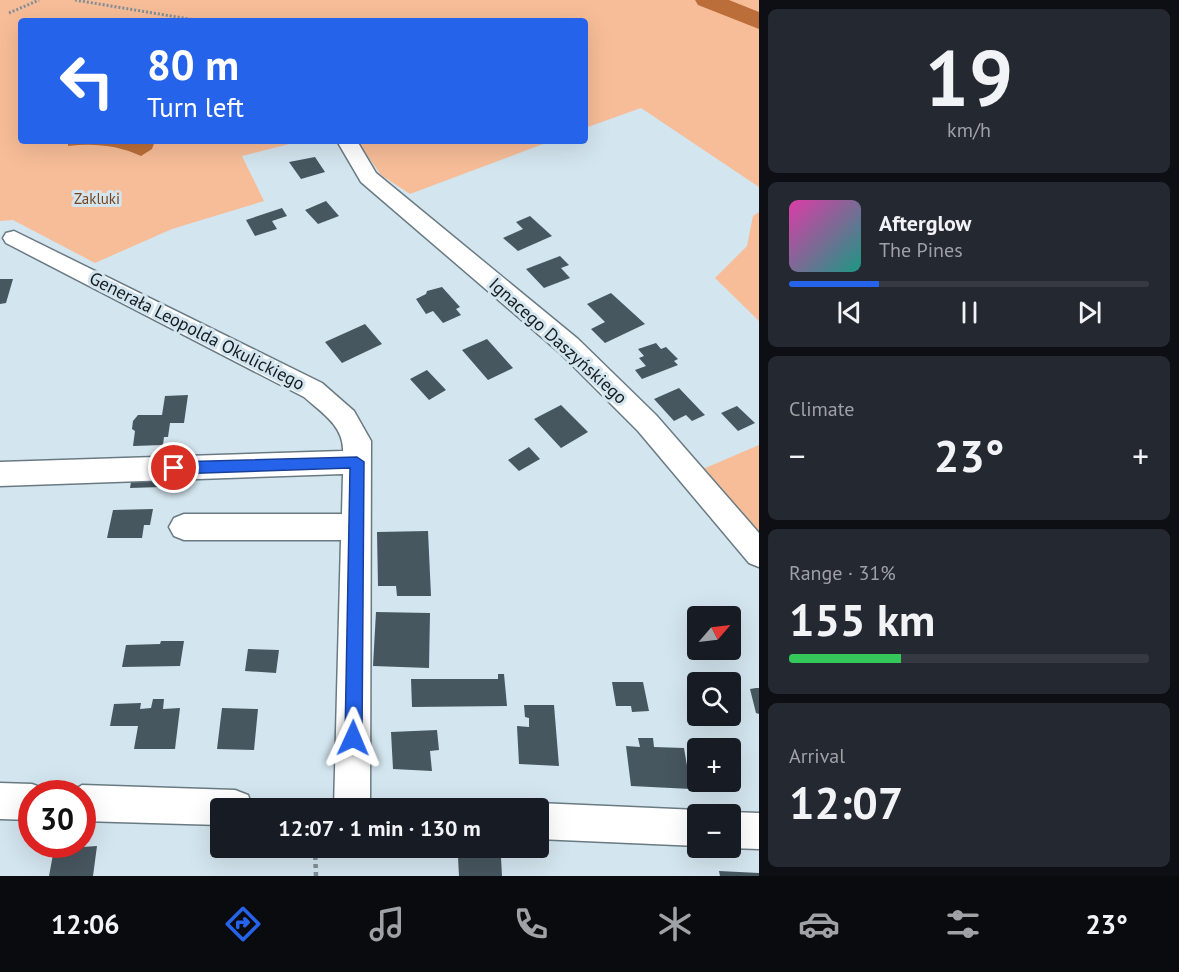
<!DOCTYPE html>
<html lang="en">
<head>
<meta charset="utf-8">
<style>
  body { margin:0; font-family:"PT Sans",sans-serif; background:#242831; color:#f1f3f6; height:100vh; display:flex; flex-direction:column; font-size:22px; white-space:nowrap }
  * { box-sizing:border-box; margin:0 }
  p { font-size:20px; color:#9ea1a6 }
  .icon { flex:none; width:33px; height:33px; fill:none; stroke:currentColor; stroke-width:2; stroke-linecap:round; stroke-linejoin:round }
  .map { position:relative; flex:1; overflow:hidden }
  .panel { display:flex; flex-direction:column; gap:9px; padding:9px; background:#0d0f14; width:420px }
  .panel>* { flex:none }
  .guide { position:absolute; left:18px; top:18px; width:570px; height:126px; border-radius:6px; box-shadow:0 6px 24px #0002; background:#2563eb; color:#fff; overflow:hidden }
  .needle { width:39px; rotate:62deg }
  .buttons { position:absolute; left:687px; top:606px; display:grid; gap:12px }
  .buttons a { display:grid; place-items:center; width:54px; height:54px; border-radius:6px; background:#171b24; box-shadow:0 6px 24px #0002; font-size:30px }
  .speed { position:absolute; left:18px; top:780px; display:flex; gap:12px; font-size:30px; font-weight:700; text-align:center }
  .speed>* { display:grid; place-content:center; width:78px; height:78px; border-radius:50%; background:#171b24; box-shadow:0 6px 24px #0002; line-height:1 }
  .speed .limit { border:9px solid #d22; background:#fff; color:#111 }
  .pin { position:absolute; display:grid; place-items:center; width:51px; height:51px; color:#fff; margin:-26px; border:3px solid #fff; border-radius:50%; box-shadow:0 2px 6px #0007 }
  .me { position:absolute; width:66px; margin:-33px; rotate:1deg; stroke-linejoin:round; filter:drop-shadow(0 0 4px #0008) }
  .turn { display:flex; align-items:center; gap:21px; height:126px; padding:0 30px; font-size:27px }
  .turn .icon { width:78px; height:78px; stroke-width:2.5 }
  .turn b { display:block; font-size:42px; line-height:51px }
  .big { font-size:45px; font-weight:600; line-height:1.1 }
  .panel .widget { flex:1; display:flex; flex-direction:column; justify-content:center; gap:9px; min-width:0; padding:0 21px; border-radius:9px; background:#242831 }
  .panel .dial { align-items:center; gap:0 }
  .dial b { font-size:78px; line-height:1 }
  .song { display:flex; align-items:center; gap:18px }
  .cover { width:72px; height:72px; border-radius:9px; background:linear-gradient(135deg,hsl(320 70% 55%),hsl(170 70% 35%)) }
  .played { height:6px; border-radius:3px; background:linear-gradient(90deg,#2563eb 25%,#363941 25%) }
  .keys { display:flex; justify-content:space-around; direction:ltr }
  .heat { display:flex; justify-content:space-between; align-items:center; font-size:33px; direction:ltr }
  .charge { height:9px; border-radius:4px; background:linear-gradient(90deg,#34c759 31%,#363941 0) }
  .trip { position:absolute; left:210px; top:798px; width:339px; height:60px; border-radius:6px; background:#171b24; box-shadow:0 6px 24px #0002; font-weight:600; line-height:60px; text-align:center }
  .dock { display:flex; height:96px; justify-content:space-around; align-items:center; background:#090b0e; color:#9ea1a6 }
  .dock .icon { width:42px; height:42px }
  .dock .active { color:#2563eb }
  .dock b { font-size:27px; color:#f1f3f6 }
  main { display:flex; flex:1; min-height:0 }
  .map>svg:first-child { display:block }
  .green { fill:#f7bd98 }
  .water { fill:#bb6e39 }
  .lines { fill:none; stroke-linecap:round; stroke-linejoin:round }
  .river { fill:#bb6e39; fill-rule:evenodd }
  .building { fill:#47575f }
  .minor-casing { stroke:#6a7a83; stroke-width:3 }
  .path-far1 { stroke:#828f96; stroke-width:3; stroke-dasharray:2 2; stroke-linecap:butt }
  .path { stroke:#828f96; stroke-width:4.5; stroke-dasharray:4 4; stroke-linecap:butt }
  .minor { fill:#fff; fill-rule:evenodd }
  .route { fill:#2563eb; stroke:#184099; stroke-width:1.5 }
  .labels { text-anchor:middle; stroke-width:6; stroke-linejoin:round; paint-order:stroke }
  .far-park-label { font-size:15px; fill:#77421c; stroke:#d3e5ef }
  .street-label { font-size:18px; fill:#151c1f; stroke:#d3e5ef }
</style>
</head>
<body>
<main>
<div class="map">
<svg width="759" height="876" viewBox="0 0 759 876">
  <rect width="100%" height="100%" fill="#d3e5ef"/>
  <!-- green -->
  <path class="green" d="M0 0H759V187L641 108 585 128V21H21V141H301L242 156 264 201 172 229 95 263 13 220 0 221Z
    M357 141H551L410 194 381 175Z
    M759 212V321L715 278 747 246 753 216Z
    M759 445V531L703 469Z"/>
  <!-- water -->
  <path class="water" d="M68 141H155L152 149 141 156C117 145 94 143 68 146Z"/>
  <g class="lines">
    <!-- river -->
    <path class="river" d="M695 0H729L759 12V29L698 5Z"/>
  </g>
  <!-- building -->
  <path class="building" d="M315 157 325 172 301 179 289 162Z
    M326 201 339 216 318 224 305 210Z
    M282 208 287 216 272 221 277 229 255 236 246 220Z
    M530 216 552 236 518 251 503 238 523 229 516 222Z
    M560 256 569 265 561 268 570 278 544 288 526 269Z
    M0 279H13L6 303 0 304Z
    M442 287 460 307 456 309 461 315 443 323 433 311 426 314 416 299 426 294 427 291Z
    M611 293 645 324 605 343 591 329 605 322 587 304Z
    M365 324 382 344 342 363 325 342Z
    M487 339 513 368 488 380 462 350Z
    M656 343 661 349 666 347 678 359 674 361 678 365 642 379 635 370 646 366 639 358 644 356 638 349Z
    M427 370 446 390 429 400 410 379Z
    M679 388 699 409 705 415 692 421 686 415 674 421 654 399Z
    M188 395 184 423H170L168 437H164L163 445 133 446 135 431 132 429 133 421 138 415H162L165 396Z
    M561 405 588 432 561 448 534 419Z
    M737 406 755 423 738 431 721 413Z
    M529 447 540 459 519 471 508 460Z
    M163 469 161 487 130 488 133 470Z
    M153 509 150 525H144L142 538H107L113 510Z
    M428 531 431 596H397L396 586H378L377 532Z
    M376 612 430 613 429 668 373 666Z
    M161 641H184L180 666 122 667 126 645 160 644Z
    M248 649 279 650 276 673 245 671Z
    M498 674H504L507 706 412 707 411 679H498Z
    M612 682H643L649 711 632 712 631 706H616Z
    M756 688H759V714L756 713 750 689Z
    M153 699H164L163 709 180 708 175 749H134L138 726H110L114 704 141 703 140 709 151 708Z
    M524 705H554L559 766 519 764 517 726 529 727V718L525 717Z
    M222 708 258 709 254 750 217 749Z
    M437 730 439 750 430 751 432 771 393 769 391 732Z
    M638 738H653L654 747 684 748 691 789 631 786 626 746 640 747Z
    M97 846 93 876H49L54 849Z
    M458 857 501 858 502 876H459Z
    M719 871 759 873V876H720Z"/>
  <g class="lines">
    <!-- minor casing -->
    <g class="minor-casing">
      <path id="minor" d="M337 141H357L376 173 578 339 656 415 759 533V567L749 563 638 431 560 353 361 182Z
        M14 231 322 383 354 411 371 441 370 808H334L341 540H184L174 536 169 527 174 518 184 514H342L343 474 0 486V462L343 451C344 426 321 412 304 397L6 243 3 238 6 233Z
        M0 783 32 784 45 789 46 794H32V820L0 819Z
        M82 785 235 790 248 795 253 808H220V825L82 821V794H68Z
        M538 803 698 810 709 814H698V846L538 839V808H525Z
        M730 812 759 813V849L729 848 730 814H724Z"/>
    </g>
    <!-- path-far1 -->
    <path class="path-far1" d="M75 0 201 21
      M9 13 39 0"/>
    <!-- path -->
    <path class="path" d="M315 848 316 876"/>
    <!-- minor -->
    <use href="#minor" class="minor"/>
  </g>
  <!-- route -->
  <path class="route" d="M357 457 364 462 362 738 359 744 353 747 347 744 345 738 350 468 174 474 167 468 174 462Z"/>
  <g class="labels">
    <!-- far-park labels -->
    <g class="far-park-label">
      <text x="97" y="204">Zakluki</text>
    </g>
    <!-- street labels -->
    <g class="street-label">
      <text transform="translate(197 331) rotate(27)" y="6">Generała Leopolda Okulickiego</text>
      <text transform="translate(558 341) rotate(42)" y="6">Ignacego Daszyńskiego</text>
    </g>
  </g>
</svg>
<div class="buttons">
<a><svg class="needle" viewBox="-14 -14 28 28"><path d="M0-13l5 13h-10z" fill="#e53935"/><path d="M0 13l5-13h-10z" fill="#9ea1a6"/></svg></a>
<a><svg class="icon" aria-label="search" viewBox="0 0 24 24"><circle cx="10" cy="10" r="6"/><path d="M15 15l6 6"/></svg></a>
<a>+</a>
<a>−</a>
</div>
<div class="speed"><div class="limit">30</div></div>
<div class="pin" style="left:174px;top:468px;background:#d93025"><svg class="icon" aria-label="arrive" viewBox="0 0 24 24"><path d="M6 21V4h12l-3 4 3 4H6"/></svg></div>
<svg class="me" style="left:353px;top:738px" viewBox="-20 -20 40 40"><path d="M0-17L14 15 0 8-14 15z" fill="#2563eb" stroke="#fff" stroke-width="4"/></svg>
<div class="trip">12:07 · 1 min · 130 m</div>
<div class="guide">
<div class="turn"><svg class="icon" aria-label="left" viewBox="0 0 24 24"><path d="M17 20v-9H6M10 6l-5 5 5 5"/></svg><div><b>80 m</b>Turn left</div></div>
</div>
</div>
<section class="panel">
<div class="widget dial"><b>19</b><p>km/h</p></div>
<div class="widget">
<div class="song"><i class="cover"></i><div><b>Afterglow</b><p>The Pines</p></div></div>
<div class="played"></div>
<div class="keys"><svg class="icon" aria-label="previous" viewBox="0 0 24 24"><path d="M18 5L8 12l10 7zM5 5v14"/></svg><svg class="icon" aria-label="pause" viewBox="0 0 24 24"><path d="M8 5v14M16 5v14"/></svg><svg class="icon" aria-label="next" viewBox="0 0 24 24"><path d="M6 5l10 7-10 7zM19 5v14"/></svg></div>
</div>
<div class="widget"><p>Climate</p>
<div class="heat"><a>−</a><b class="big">23°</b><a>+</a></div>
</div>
<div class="widget"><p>Range · 31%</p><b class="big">155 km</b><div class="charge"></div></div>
<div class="widget"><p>Arrival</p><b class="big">12:07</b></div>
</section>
</main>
<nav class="dock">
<b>12:06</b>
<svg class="icon active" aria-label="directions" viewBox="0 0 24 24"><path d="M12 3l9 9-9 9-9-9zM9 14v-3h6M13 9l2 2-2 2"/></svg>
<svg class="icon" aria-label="music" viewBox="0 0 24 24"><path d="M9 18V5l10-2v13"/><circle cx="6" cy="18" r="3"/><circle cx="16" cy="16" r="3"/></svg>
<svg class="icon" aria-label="phone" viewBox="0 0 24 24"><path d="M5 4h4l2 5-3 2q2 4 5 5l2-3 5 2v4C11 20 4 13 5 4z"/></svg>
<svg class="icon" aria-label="climate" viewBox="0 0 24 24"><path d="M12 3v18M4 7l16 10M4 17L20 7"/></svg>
<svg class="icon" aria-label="car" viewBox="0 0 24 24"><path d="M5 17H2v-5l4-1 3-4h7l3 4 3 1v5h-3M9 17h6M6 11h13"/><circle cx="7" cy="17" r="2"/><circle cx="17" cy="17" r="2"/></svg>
<svg class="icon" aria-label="filters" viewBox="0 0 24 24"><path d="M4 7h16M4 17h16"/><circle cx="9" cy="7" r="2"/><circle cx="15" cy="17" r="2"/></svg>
<b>23°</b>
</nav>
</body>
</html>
